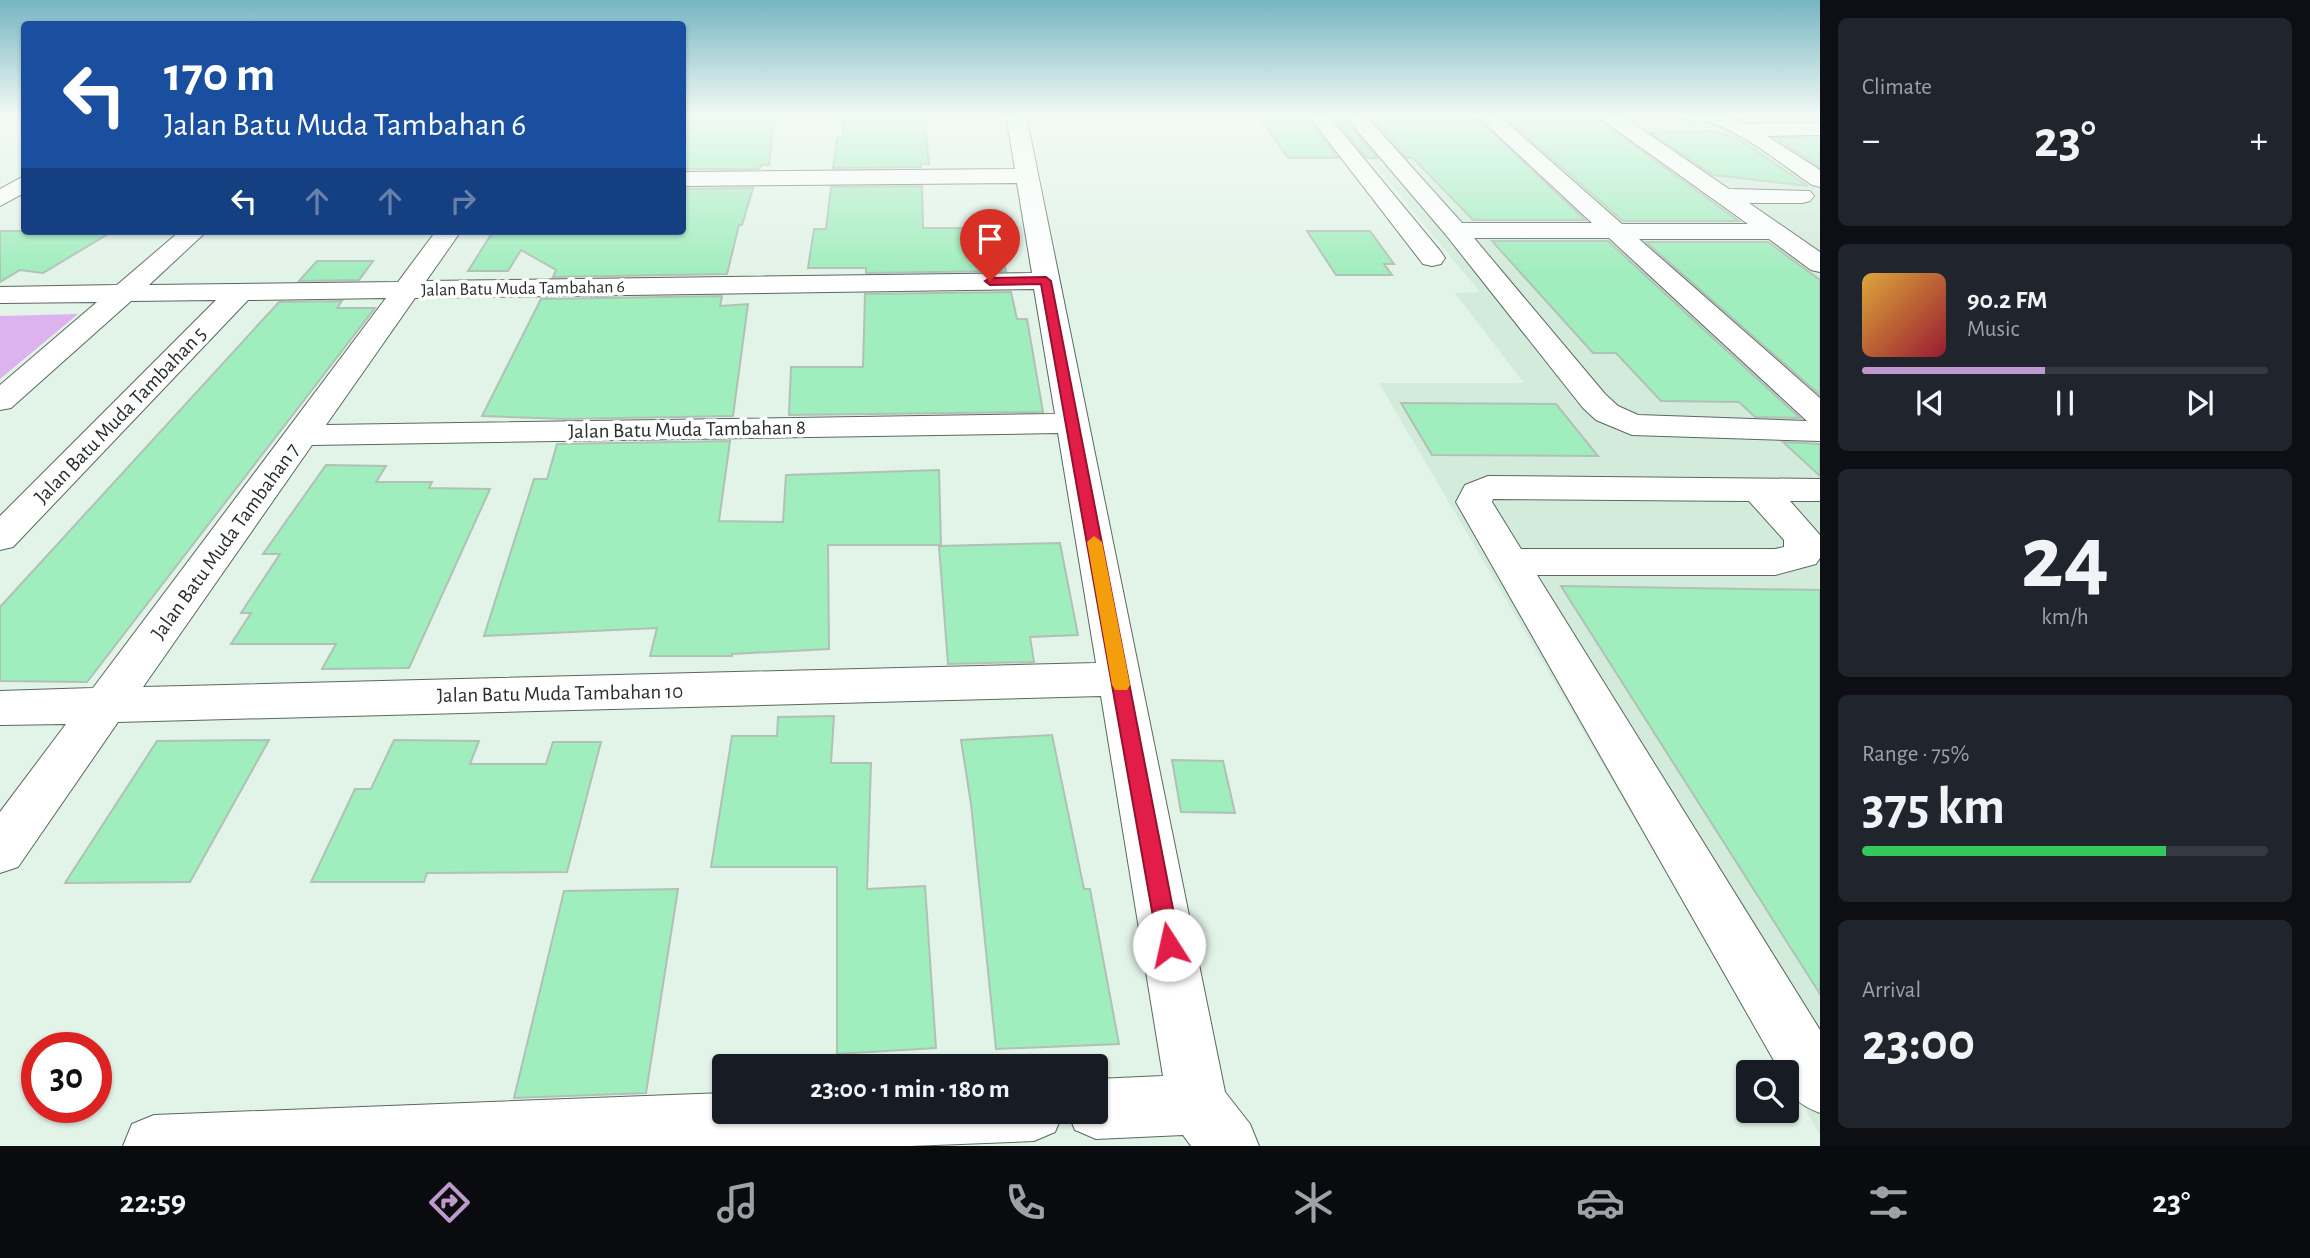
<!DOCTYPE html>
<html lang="en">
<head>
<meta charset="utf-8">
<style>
  body { margin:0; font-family:"Alegreya Sans",sans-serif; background:#20242c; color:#f1f3f6; height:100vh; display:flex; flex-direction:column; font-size:26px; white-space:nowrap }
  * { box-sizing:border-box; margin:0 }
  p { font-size:23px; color:#9ea1a6 }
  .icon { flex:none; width:38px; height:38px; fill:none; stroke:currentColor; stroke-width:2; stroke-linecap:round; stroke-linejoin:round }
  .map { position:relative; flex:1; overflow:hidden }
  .drawer { display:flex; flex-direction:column; gap:18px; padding:18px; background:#0d0f14; width:490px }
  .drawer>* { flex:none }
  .top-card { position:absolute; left:21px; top:21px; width:665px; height:214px; border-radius:7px; box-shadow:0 2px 5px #0004; background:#1a4fa0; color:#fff; overflow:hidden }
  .buttons { position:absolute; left:1736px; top:1060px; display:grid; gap:14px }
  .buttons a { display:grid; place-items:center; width:63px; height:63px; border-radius:7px; background:#171b24; box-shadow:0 2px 5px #0004; font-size:35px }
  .speed { position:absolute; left:21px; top:1032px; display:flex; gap:14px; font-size:35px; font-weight:700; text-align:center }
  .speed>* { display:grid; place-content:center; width:91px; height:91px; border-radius:50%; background:#171b24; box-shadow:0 2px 5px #0004; line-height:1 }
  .speed .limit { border:10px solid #d22; background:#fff; color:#111 }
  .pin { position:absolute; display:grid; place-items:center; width:60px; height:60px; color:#fff; margin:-72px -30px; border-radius:50% 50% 50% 0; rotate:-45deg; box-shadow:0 0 7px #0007 }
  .pin .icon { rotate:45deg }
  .me { position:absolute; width:77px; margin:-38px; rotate:350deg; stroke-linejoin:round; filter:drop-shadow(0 0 5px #0008) }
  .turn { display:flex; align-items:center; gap:24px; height:147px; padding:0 28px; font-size:32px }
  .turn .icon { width:91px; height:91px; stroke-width:2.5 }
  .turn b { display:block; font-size:49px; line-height:60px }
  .lanes { display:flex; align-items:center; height:66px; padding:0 28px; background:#0003; justify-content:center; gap:35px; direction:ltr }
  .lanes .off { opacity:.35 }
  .big { font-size:52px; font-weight:700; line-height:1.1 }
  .drawer .card { flex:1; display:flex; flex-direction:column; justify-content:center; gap:10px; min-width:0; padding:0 24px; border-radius:10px; background:#20242c }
  .drawer .dial { align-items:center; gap:0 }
  .dial b { font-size:91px; line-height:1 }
  .song { display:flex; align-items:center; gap:21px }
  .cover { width:84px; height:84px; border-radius:10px; background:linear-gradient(135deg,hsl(40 70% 55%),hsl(350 70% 35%)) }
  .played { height:7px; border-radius:4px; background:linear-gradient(90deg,#bd99cd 45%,#363941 45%) }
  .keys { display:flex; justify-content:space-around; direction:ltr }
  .heat { display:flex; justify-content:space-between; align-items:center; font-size:38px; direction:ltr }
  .charge { height:10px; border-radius:5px; background:linear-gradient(90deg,#34c759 75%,#363941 0) }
  .trip { position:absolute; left:712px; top:1054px; width:396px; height:70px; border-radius:7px; background:#171b24; box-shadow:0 2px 5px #0004; font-weight:700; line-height:70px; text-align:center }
  .menu { display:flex; height:112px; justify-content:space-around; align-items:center; background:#090b0e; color:#9ea1a6 }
  .menu .icon { width:49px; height:49px }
  .menu .active { color:#bd99cd }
  .menu b { font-size:32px; color:#f1f3f6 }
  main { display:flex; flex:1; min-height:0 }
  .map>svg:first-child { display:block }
  .built { fill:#d3ebda }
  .green { fill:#dcb3ef }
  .building { fill:#a0edbd; stroke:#b1c1b6; stroke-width:2 }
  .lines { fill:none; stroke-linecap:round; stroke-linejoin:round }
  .minor-casing { stroke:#5a695f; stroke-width:2 }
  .minor { fill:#fff; fill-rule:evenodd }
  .route { fill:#e11d48; stroke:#92132f; stroke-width:2 }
  .slow { fill:#f59e0b }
  .labels { text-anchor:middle; stroke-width:7; stroke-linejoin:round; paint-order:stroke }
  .far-street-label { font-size:18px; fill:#282e2a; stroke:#fff }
  .street-label { font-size:21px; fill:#282e2a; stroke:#fff }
</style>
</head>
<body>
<main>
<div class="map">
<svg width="1820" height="1146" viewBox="0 0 1820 1146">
  <rect width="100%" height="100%" fill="#e2f3e8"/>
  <!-- built -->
  <path class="built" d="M1333 115H1820V1135L1787 1078V1073H1784L1379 383H1524L1455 293 1480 292Z"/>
  <!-- green -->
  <path class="green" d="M78 314 0 379V316Z"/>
  <!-- building -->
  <path class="building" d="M774 115 769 165H762L759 169H682V117Z
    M842 115H924L929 164H921V167L833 168 837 138H843Z
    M1375 115H1474L1585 220H1473L1413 158H1407L1369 116Z
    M1502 115H1592L1739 221H1623Z
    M1258 116H1306L1338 158H1288Z
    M1332 116H1342L1377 158H1367Z
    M1712 131 1737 138 1808 186 1713 175 1651 133Z
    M1776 138H1820V167Z
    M922 186 923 228H996L1006 271 866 273V268H808L814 229H826L831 187Z
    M753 188 742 225H739L727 274 553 277 556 270 521 250 508 271H468L492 233 682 231V189Z
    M0 231H113L43 273 20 270 0 282Z
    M1307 231H1370L1394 264H1384L1392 275H1336Z
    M1492 241H1608L1800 418 1755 417 1739 402 1661 401 1616 353H1593Z
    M1646 242H1768L1820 280V395Z
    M317 261H373L359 280 299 281Z
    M1011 292 1017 319H1027L1043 412 789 415 791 367H863L865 294Z
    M722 296 720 306 748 304 733 416 565 419 482 416 541 299Z
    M342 301 337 308H375L87 682 0 681V607L279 302Z
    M1401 403 1556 404 1598 456 1432 455Z
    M730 441 719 521 783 522 786 475 939 470 941 545H828L829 649 732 654V656H650L657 628 484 636 534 479H547L557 444Z
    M1783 442 1820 444V476Z
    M326 465 386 466 376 482H432L429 488 490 489 409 668 322 669 336 644H231L251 613H241L280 554H263Z
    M1060 543 1078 635 1030 637 1034 662 948 664 939 546Z
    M1561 586 1820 590V994Z
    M834 716 831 763H871L867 889 925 886 936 1048 837 1054V867H711L732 736H777L778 717Z
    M1052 735 1084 889H1090L1119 1044 996 1049 971 804 961 740Z
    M269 740 190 882 65 883 157 741Z
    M394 740 479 741 470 764H546L553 742H601L567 872 427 873 424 882H311L355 789H371Z
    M1172 760 1223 761 1235 813 1181 812Z
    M678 889 646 1093 514 1098 564 891Z"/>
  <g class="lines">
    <!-- minor casing -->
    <g class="minor-casing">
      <path id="minor" d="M1006 115H1026L1225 1092 1250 1124 1259 1146H1191L1183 1135 1096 1139 1075 1130 1067 1111H1096V1079L1163 1076 1101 696 118 722 18 867 0 873V812L66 724 0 725V691L93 688 386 298 248 300 13 547 0 550V516L216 300 131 301 11 408 0 410V385L97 302 0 303V287L117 285 180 231H207L149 285 398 282 436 231H461L426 281 1032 273 1017 183 682 186V172L1015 169ZM1034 289 1055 414 326 425 415 298ZM1058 433 1096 663 143 687 312 445Z
        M1308 115H1328L1441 252 1445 258 1441 264 1432 266 1423 264Z
        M1344 115H1365L1462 223H1592L1476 115H1498L1622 224H1748L1601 119 1598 115H1621L1729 189 1810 191 1814 196 1810 201 1802 203H1749L1820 252V272L1811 270 1769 239H1639L1820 398V441L1632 435 1596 420 1583 408 1446 235ZM1474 238H1609L1807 421 1638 415 1618 406 1605 394Z
        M1682 115H1727L1746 124 1820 123V135L1767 136 1820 170V187L1812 185C1781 164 1748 136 1712 123 1704 120 1694 122 1685 119Z
        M24 176V193L0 206V189Z
        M1488 476 1820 479V501H1790L1820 535V558L1816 564 1775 575H1537L1820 1030V1113C1800 1105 1787 1097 1787 1073H1781L1456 502 1465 485ZM1493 499 1749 501 1784 540V547L1775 549H1521L1492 502Z
        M724 1093V1111H1064L1055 1132 1034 1141 910 1146H123L132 1124 154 1115Z"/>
    </g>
    <!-- minor -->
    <use href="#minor" class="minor"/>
  </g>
  <!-- sky -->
  <linearGradient id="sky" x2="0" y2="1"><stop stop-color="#76b5c2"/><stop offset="0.42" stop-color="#f2faf5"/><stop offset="1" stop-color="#f2faf5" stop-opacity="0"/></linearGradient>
  <rect width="1820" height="275" fill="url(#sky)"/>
  <!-- route -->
  <path class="route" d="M1046 277 1051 281 1180 945 1177 953 1169 956 1161 953 1158 945 1041 284 990 285 985 281 990 278Z"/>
  <!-- slow -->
  <path class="slow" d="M1094 536 1102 542 1130 685 1127 690H1115L1112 685 1087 542Z"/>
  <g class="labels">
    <!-- far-street labels -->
    <g class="far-street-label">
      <text transform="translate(523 288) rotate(-1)" y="6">Jalan Batu Muda Tambahan 6</text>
    </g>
    <!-- street labels -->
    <g class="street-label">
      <text transform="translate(120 415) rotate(-46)" y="7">Jalan Batu Muda Tambahan 5</text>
      <text transform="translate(687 429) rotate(-1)" y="7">Jalan Batu Muda Tambahan 8</text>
      <text transform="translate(225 541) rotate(-54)" y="7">Jalan Batu Muda Tambahan 7</text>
      <text transform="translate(560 693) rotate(-1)" y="7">Jalan Batu Muda Tambahan 10</text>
    </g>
  </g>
</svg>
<div class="buttons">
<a><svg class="icon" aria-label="search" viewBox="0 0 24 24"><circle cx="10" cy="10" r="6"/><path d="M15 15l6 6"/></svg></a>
</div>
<div class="speed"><div class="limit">30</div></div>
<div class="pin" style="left:990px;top:281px;background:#d93025"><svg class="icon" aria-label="arrive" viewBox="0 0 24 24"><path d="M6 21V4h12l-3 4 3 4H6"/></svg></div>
<svg class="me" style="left:1169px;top:945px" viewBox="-20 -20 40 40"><circle r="19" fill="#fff"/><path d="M0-13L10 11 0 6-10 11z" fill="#e11d48"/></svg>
<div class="trip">23:00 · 1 min · 180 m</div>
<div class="top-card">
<div class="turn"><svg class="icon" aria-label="left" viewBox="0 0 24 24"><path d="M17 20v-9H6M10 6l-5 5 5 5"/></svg><div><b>170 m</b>Jalan Batu Muda Tambahan 6</div></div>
<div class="lanes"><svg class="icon" aria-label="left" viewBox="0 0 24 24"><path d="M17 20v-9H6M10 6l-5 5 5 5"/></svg><svg class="icon off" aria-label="ahead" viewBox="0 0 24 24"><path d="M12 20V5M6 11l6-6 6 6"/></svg><svg class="icon off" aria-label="ahead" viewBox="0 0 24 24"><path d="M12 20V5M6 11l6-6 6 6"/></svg><svg class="icon off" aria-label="right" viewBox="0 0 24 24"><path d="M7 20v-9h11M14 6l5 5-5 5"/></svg></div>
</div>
</div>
<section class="drawer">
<div class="card"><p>Climate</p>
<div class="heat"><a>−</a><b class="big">23°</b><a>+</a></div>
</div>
<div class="card">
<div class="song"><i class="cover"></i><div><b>90.2 FM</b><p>Music</p></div></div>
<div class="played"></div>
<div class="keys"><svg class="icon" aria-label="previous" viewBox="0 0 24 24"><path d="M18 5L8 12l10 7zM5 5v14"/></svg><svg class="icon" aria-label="pause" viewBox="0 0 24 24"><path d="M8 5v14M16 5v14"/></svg><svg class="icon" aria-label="next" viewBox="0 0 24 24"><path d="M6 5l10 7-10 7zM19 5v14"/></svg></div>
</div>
<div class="card dial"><b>24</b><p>km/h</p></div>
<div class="card"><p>Range · 75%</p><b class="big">375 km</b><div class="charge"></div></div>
<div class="card"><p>Arrival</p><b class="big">23:00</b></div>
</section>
</main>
<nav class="menu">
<b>22:59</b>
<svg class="icon active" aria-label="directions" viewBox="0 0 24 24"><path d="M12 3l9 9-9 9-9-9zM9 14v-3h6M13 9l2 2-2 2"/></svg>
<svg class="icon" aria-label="music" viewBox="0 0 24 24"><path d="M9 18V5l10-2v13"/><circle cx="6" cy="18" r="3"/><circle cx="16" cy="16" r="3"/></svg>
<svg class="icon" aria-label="phone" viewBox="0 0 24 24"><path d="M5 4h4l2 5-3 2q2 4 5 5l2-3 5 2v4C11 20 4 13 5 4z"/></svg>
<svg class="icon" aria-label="climate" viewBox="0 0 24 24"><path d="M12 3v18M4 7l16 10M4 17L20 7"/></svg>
<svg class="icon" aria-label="car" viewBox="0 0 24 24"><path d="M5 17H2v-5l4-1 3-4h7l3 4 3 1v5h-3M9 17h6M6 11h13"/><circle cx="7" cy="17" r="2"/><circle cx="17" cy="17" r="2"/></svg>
<svg class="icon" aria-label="filters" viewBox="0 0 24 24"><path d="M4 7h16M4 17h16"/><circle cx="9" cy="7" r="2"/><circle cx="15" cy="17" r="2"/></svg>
<b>23°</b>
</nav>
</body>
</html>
